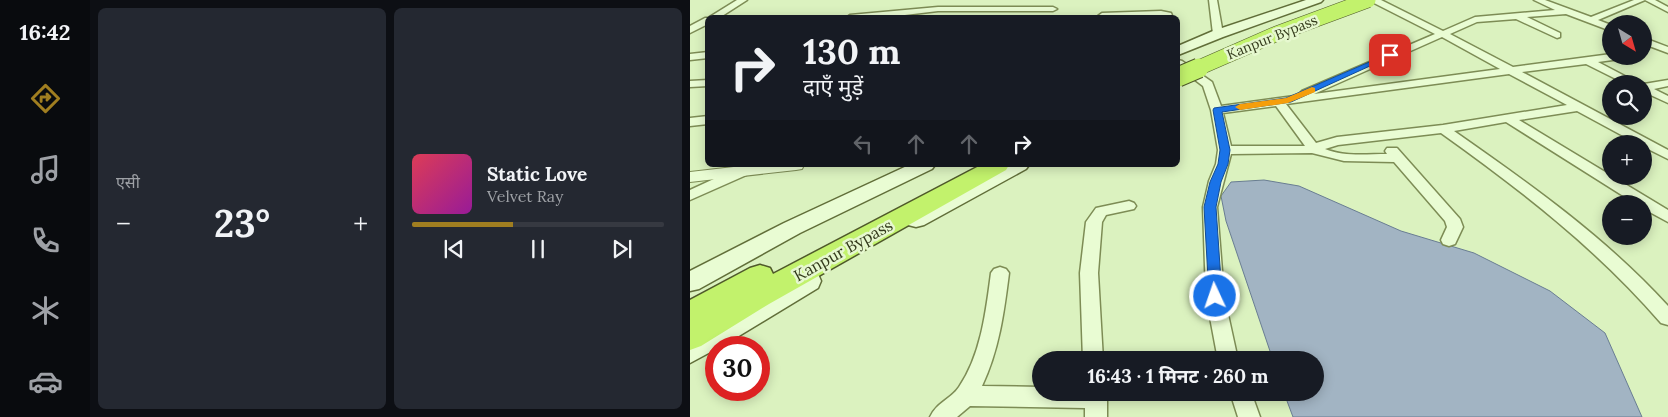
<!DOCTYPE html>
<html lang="hi">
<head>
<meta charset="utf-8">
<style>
  body { margin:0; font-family:Lora,"Noto Sans Devanagari",serif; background:#242831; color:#f1f3f6; height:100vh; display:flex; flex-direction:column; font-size:19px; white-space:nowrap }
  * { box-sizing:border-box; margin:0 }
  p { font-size:16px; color:#9ea1a6 }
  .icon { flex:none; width:28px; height:28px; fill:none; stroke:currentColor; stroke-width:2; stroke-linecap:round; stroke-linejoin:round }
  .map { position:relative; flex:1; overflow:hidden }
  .panel { display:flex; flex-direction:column; gap:8px; padding:8px; background:#0d0f14; width:600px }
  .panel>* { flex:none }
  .top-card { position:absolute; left:15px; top:15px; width:475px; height:152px; border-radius:8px; box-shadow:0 2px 12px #0003; background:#171b24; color:#f1f3f6; overflow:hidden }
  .needle { width:32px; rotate:143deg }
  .buttons { position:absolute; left:912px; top:15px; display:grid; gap:10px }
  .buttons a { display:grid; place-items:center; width:50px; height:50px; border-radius:50%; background:#171b24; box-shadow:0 2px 12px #0003; font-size:25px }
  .speed { position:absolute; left:15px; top:336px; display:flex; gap:10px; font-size:25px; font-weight:700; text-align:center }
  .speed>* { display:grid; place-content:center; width:65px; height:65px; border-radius:50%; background:#171b24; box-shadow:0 2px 12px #0003; line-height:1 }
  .speed .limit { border:8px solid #d22; background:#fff; color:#111 }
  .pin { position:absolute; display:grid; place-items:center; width:42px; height:42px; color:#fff; margin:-21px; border-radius:10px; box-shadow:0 2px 8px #0006 }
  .me { position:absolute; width:55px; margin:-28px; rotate:357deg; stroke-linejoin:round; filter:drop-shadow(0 0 4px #0008) }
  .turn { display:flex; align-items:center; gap:18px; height:105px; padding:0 15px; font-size:22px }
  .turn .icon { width:65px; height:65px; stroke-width:2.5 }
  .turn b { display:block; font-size:35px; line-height:42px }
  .lanes { display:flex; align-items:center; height:48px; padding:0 15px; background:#0003; justify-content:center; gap:25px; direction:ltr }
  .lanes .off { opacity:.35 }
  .big { font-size:38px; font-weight:700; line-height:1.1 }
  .panel .tile { flex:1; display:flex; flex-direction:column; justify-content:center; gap:8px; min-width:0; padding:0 18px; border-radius:8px; background:#242831 }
  .song { display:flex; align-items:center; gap:15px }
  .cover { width:60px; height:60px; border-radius:8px; background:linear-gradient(135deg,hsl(350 70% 55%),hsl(300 70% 35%)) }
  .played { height:5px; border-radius:2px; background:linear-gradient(90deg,#a07e20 40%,#363941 40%) }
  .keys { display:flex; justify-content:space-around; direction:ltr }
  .heat { display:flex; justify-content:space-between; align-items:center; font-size:28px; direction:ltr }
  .panel .tiles { flex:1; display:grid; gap:8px; grid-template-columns:repeat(2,1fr) }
  .trip { position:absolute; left:342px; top:351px; width:292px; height:50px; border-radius:25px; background:#171b24; box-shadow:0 2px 12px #0003; font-weight:700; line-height:50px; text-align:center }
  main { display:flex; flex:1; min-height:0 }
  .menu { display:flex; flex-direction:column; width:90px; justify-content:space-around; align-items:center; background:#090b0e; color:#9ea1a6 }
  .menu .icon { width:35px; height:35px }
  .menu .active { color:#a07e20 }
  .menu b { font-size:22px; color:#f1f3f6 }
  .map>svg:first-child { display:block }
  .water { fill:#a2b4c3; stroke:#697d92 }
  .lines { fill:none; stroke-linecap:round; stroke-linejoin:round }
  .minor-casing { stroke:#7d8c55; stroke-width:3 }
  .tertiary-casing { stroke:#7d8c55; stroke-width:2 }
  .secondary-casing { stroke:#616e39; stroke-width:3 }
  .trunk-casing { stroke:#4f592a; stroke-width:3 }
  .minor { fill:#e9fcd3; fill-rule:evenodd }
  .tertiary { fill:#e9fcd3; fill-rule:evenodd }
  .secondary { fill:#e9fcd3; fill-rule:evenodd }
  .trunk { fill:#c2f26c; fill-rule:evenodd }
  .trunk-bridge-far1-casing { stroke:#4f592a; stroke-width:16; stroke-linecap:butt }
  .trunk-bridge-casing { stroke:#4f592a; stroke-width:21; stroke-linecap:butt }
  .trunk-bridge-far1 { stroke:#c2f26c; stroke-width:15 }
  .trunk-bridge { stroke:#c2f26c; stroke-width:19 }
  .route { fill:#1a73e8; stroke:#114b97 }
  .slow { fill:#f59e0b }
  .labels { text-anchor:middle; stroke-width:5; stroke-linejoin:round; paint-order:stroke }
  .far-street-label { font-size:14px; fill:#333a1b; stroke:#e6f8cf }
  .street-label { font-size:16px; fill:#333a1b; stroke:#e6f8cf }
</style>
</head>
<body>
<main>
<nav class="menu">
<b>16:42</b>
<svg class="icon active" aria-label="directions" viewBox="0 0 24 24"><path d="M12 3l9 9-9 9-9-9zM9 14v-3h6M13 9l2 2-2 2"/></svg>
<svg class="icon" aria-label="music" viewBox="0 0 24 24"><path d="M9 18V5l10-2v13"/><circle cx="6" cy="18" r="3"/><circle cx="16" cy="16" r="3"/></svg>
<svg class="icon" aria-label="phone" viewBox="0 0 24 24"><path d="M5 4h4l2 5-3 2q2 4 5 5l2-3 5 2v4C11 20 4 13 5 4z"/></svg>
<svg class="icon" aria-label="climate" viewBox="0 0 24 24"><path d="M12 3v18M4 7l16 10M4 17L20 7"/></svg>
<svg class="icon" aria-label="car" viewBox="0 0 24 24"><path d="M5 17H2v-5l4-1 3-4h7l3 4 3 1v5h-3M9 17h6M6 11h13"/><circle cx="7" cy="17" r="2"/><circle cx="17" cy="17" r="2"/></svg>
</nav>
<section class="panel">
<div class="tiles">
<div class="tile"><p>एसी</p>
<div class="heat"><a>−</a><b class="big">23°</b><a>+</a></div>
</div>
<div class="tile">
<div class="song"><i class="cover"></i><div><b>Static Love</b><p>Velvet Ray</p></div></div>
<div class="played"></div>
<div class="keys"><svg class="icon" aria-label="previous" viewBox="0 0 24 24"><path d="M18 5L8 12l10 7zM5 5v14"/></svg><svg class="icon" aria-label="pause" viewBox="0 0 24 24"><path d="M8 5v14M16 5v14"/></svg><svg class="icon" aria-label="next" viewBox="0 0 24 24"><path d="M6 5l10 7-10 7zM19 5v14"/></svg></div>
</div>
</div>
</section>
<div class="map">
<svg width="978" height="417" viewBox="0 0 978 417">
  <rect width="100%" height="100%" fill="#dbf2bf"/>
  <!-- water -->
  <path class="water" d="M574 180 609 186 711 231 784 253 860 291 915 333 952 417H603L594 393 626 392V360H583L536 221 531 196 541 182Z"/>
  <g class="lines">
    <!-- minor casing -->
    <g class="minor-casing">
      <path id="minor" d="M47 0H57L29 18H18Z
        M519 0H527L533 34 531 36 528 37 523 34Z
        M684 0H691L753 31 785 17 865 10 844 0H855L901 17 944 0H955L908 20 921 25V31L876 14 837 17 870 33V37L867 38 826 19 787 22 760 34 823 67 921 54V56H935L930 59 908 62 950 84H936L896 64 832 72 978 150V159L954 147V144H948L887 111 829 120 978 210V222L954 209V204H946L816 122 764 131C840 184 915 237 978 306V325L971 323C907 249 831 190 751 133L648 145 635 149C654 157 677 154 697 154L695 151 697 148H707L770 219 773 227 765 244 759 246 753 244 751 240 757 227 755 221 704 162 654 161 622 153 541 154 527 207 534 296 548 360H528L516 296 513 207 519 181 526 164 528 150 521 110 513 86 488 67V60L492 61 522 82 531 106 612 95 610 93 612 91 745 34 684 3ZM752 37 810 69 624 94ZM819 74 877 105 753 125 647 137 626 143 596 104ZM586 106 615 146H541L533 113Z
        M955 0H965L978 7V12Z
        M248 7H363L367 9 363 11H248L190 18H156L160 15Z
        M471 11 481 13 483 18 408 16 412 13Z
        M15 18H18V24L0 33V26Z
        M954 38 978 47V53L954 44Z
        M18 52V58L0 60V54Z
        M18 80V86L0 87V81Z
        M978 80V86L964 89 978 96V103L954 92V84Z
        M18 116V124L0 126V118Z
        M54 165H69L61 173 0 200V190Z
        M439 201 444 203 446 206 444 209 416 215 412 222 408 273 413 360H393L390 273 396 222 406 208Z
        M310 267 316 269 319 273C314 313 309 350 292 386L351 387V392H417V417H395V408L280 406 267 417H240C246 403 261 399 269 387 291 355 296 311 301 273L304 269Z
        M540 392H561L570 417H548Z"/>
    </g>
    <!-- tertiary casing -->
    <g class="tertiary-casing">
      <path id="tertiary" d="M61 165H114L112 169 106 170 0 182V172Z"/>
    </g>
    <!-- secondary casing -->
    <g class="secondary-casing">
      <path id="secondary" d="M616 0H633L631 2 533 37 488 55V46L523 31Z
        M219 165H245L242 169 110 233 9 289 0 291V271L94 223Z
        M314 165H339L336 169 234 225 226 227 218 225 215 220 218 215Z
        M119 272 128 274 131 281 128 288 29 348H26V349L0 363V337L110 274Z"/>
    </g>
    <!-- trunk casing -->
    <g class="trunk-casing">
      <path id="trunk" d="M291 165H319L316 170 79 304 11 346 0 350V300L60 268 70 265 80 268 83 274Z"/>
    </g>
    <!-- minor -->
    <use href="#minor" class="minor"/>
    <!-- tertiary -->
    <use href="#tertiary" class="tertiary"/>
    <!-- secondary -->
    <use href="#secondary" class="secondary"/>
    <!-- trunk -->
    <use href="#trunk" class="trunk"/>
    <!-- trunk-bridge-far1 casing -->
    <g class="trunk-bridge-far1-casing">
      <path id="trunk-bridge-far1" d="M506 69 586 34 678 0"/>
    </g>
    <!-- trunk-bridge casing -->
    <g class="trunk-bridge-casing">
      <path id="trunk-bridge" d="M488 77 509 68"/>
    </g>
    <!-- trunk-bridge-far1 -->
    <use href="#trunk-bridge-far1" class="trunk-bridge-far1"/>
    <!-- trunk-bridge -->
    <use href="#trunk-bridge" class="trunk-bridge"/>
  </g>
  <!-- route -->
  <path class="route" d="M698 54 704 55 601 102 532 112 540 150 538 164 531 182 526 207 532 296 530 300 525 301 521 300 519 296 514 207 520 182 528 164 530 150 523 110 524 108 596 98Z"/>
  <!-- slow -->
  <path class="slow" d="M622 87 625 88V92L598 103 550 110 545 107 550 104 596 98Z"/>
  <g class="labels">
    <!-- far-street labels -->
    <g class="far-street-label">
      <text transform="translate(582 37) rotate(-22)" y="5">Kanpur Bypass</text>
    </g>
    <!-- street labels -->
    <g class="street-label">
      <text transform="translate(153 250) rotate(-29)" y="6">Kanpur Bypass</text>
    </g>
  </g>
</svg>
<div class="buttons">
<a><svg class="needle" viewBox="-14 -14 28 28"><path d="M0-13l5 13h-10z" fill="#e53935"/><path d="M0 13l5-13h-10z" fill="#9ea1a6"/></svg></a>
<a><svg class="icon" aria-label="search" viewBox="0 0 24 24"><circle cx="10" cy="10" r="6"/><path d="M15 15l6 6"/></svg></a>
<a>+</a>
<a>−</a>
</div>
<div class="speed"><div class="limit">30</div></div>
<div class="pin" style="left:700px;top:55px;background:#d93025"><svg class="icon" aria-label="arrive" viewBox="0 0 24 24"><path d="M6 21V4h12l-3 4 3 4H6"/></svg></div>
<svg class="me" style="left:525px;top:296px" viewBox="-20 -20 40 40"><circle r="17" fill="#1a73e8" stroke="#fff" stroke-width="3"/><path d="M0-11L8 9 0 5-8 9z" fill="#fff"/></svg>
<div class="trip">16:43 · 1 मिनट · 260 m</div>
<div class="top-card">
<div class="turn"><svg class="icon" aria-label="right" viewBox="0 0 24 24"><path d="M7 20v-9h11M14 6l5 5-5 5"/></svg><div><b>130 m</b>दाएँ मुड़ें</div></div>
<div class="lanes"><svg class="icon off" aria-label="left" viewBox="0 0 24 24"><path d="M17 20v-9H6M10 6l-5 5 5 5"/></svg><svg class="icon off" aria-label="ahead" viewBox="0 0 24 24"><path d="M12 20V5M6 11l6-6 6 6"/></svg><svg class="icon off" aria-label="ahead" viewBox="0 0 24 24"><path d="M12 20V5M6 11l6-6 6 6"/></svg><svg class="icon" aria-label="right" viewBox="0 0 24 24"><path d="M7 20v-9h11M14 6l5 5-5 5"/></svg></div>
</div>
</div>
</main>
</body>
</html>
